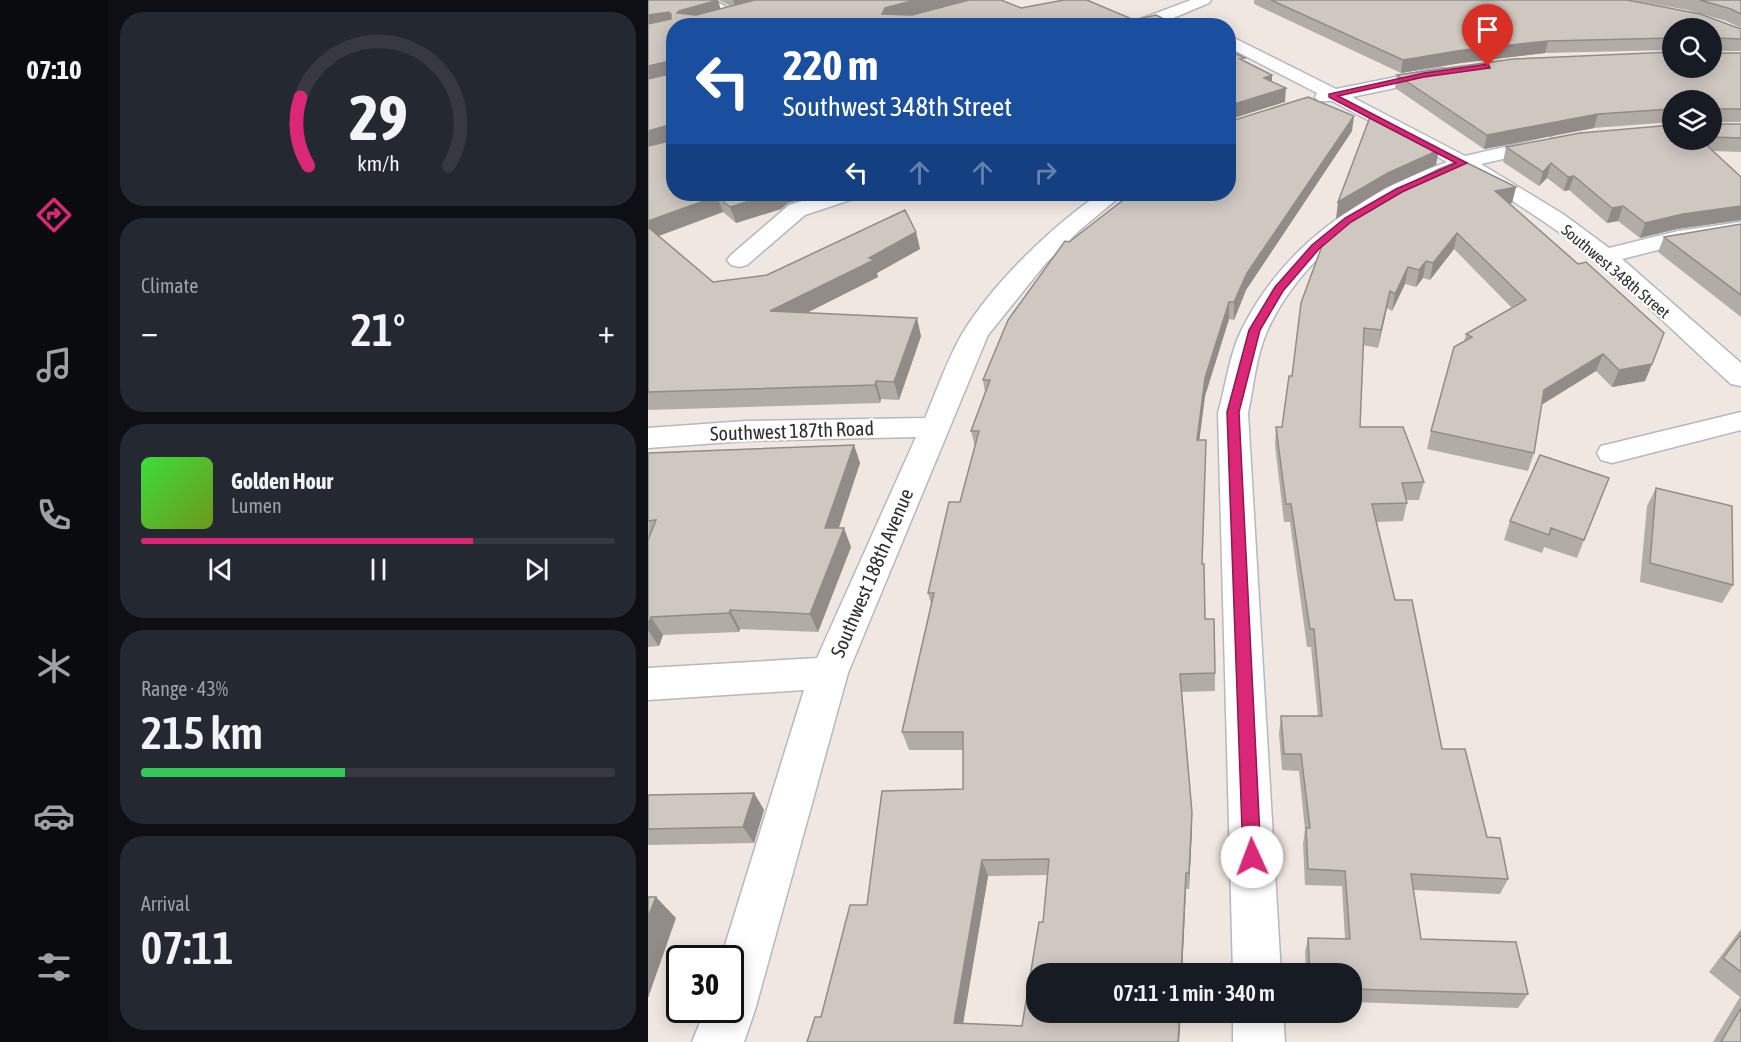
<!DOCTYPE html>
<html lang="en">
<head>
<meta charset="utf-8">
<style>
  body { margin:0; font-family:"Asap Condensed",sans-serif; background:#242831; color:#f1f3f6; height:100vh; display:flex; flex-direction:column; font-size:22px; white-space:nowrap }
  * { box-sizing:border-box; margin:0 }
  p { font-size:20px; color:#9ea1a6 }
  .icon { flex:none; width:33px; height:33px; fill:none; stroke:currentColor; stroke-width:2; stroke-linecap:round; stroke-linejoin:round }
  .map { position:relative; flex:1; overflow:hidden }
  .panel { display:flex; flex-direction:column; gap:12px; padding:12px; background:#0d0f14; width:540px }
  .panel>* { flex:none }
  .guide { position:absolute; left:18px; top:18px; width:570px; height:183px; border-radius:24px; box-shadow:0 3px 15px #0003; background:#1a4fa0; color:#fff; overflow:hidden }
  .fabs { position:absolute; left:1014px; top:18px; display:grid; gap:12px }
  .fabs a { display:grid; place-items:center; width:60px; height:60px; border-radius:50%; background:#171b24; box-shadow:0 3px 15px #0003; font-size:30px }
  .speed { position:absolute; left:18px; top:945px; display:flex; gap:12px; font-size:30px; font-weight:700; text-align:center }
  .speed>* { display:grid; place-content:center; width:78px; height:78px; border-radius:50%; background:#171b24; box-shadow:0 3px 15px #0003; line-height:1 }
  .speed .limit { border:3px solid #111; border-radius:9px; background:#fff; color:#111 }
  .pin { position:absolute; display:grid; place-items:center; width:51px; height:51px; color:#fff; margin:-62px -26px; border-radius:50% 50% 50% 0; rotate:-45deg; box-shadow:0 0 6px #0007 }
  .pin .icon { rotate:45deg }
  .me { position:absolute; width:66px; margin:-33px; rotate:358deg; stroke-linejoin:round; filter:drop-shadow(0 0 4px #0008) }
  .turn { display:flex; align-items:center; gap:21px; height:126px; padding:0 18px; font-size:27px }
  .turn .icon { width:78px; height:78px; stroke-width:2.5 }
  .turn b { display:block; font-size:42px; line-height:51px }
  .lanes { display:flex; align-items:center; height:57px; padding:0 18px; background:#0003; justify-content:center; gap:30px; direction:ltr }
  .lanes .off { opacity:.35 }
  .big { font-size:45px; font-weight:600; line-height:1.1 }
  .panel .tile { flex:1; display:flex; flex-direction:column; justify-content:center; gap:9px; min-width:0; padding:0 21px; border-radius:24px; background:#242831 }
  .panel .dial { align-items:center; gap:0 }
  .dial svg { height:156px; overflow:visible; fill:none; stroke:#363941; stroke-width:7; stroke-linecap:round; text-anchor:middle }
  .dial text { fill:#f1f3f6; stroke:none }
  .song { display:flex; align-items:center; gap:18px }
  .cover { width:72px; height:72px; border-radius:9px; background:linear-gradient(135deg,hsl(120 70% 55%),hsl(80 70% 35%)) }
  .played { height:6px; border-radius:3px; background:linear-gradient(90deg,#db2777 70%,#363941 70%) }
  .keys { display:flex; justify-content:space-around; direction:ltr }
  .heat { display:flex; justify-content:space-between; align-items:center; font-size:33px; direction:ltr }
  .charge { height:9px; border-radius:4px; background:linear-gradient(90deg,#34c759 43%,#363941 0) }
  .trip { position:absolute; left:378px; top:963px; width:336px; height:60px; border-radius:24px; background:#171b24; box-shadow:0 3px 15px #0003; font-weight:600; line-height:60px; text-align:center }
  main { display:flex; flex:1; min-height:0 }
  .dock { display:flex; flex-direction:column; width:108px; justify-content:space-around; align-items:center; background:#090b0e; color:#9ea1a6 }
  .dock .icon { width:42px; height:42px }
  .dock .selected { color:#db2777 }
  .dock b { font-size:27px; color:#f1f3f6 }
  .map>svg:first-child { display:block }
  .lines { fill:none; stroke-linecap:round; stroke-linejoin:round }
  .lane-casing { stroke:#b4b8c2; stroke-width:4 }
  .street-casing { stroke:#b4b8c2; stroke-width:3 }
  .lane { fill:#fff; fill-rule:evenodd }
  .street { fill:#fff; fill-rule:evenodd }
  .wall { fill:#b2aca6; fill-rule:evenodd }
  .shaded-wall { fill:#918c87 }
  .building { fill:#cfc8c1; stroke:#918c87; stroke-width:1.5; fill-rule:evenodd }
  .route { fill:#db2777; stroke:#8e194d; stroke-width:1.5 }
  .labels { text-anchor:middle; stroke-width:4.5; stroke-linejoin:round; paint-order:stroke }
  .far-street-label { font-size:16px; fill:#2e2e2e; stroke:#fff }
  .street-label { font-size:20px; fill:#2e2e2e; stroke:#fff }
</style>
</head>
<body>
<main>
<nav class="dock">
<b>07:10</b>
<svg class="icon selected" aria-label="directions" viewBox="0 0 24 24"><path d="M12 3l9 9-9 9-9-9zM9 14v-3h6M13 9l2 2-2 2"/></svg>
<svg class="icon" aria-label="music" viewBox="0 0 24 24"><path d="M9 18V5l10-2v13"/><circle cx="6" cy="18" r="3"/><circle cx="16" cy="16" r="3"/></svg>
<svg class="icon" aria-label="phone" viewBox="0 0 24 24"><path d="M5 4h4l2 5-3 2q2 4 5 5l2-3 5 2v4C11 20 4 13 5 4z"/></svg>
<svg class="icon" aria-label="climate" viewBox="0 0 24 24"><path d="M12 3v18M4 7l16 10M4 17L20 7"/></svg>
<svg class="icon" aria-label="car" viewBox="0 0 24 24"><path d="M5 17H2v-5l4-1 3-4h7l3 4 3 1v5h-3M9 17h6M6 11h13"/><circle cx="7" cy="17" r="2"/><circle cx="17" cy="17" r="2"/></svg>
<svg class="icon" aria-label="filters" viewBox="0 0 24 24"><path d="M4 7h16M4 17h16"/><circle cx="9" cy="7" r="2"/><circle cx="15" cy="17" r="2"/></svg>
</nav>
<section class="panel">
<div class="tile dial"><svg viewBox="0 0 100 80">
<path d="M14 69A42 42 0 1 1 86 69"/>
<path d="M14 69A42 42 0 0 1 10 34" stroke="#db2777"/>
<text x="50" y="56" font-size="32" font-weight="700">29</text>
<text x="50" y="72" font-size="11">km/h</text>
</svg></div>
<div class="tile"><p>Climate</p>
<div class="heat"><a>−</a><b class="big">21°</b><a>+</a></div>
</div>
<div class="tile">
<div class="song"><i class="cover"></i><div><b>Golden Hour</b><p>Lumen</p></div></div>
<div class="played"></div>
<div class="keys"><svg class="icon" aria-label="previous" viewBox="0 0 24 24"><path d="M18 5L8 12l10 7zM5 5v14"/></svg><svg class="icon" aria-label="pause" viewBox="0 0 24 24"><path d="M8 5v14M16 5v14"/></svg><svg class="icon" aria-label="next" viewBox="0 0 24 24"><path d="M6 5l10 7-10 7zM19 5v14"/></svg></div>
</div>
<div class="tile"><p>Range · 43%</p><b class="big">215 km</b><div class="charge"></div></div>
<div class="tile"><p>Arrival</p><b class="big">07:11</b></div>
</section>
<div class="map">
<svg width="1093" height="1042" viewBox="0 0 1093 1042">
  <rect width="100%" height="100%" fill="#f0e7e0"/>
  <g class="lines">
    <!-- lane casing -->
    <g class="lane-casing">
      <path id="lane" d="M57 0H66L91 15 52 26H36L80 14Z"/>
    </g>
    <!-- street casing -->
    <g class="street-casing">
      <path id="street" d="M543 0H563L561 3 506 26H480L482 23Z
        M580 35 688 89 793 68 799 69 802 73 799 77 704 97 817 156 900 137 907 139 910 143 907 147 833 164 915 214 961 248 1030 231 1093 222V236L1030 245 974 259 1093 363V386L1083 384C1030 336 979 284 922 240 888 215 851 192 814 171 734 200 657 250 620 329 608 355 606 385 600 413L633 974H585L570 413C578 386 581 355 594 329 635 246 713 193 799 162L684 101H670L667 97 669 93 580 47Z
        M177 194H208L205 199 157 215 99 265 91 267 83 265 79 260 83 255 141 205Z
        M451 194H475L433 229 398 263 340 335 200 673 107 1010 96 1042H44L57 1010H82V958H73L156 690 0 700V668L169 658 268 437 98 441 0 448V428L98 421 277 418C289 390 299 360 314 334 345 283 402 228 451 194Z
        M1093 412V430L964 463 953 460 949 453 953 446Z
        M585 1012H635L637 1042H585Z"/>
    </g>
    <!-- lane -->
    <use href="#lane" class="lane"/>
    <!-- street -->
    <use href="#street" class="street"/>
  </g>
  <!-- wall -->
  <path class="wall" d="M0 0 73 9 82 6 71 0H319L26 194H171L140 203 133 209 88 223 75 212 11 236 65 282 119 275 268 232 272 249 229 273 230 277 160 312 273 336 251 400 233 399 232 403 0 410Z
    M606 0H979L1093 29V51H1067L1069 53H1093V122H1068V124H1093V152L1065 151 1093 177V220L1029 229 992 238 970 221 959 223 921 190 916 191 899 178 891 186 855 162 858 147 1024 140H1064V100H1024V122L946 128 836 149 747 88 749 75 1064 68 1024 28V50L897 53 813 63 753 73 606 4Z
    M981 0H1093V28L1078 21 1040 10Z
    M704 131 598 290 586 320 581 319 557 396 551 440 554 564 557 619 567 673V691L534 692 544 813V829L541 889H538L534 974H388L533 1012 531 1042H159L173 1017 219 905 315 789V750H261L254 732 283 604 280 593 312 502 327 447 323 431 337 392 335 380 421 242 476 199V194H580ZM400 875 395 922 374 1026 315 1023 340 876Z
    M868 187 864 203 861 204 1004 364 997 381 964 387 948 371 893 405 886 453 880 471 779 449 783 431 816 342 818 334 864 308 806 249 782 280 775 278 768 287 757 284 744 311 739 308 730 348 715 345 712 427 776 482 771 500H758L759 503 755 521 728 522 747 600 794 749 860 879 852 894 765 890 773 939 880 994 870 1008 704 1002V974H658L657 952 660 938 697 939 694 886 657 885 655 844 657 830 651 771 634 770 631 734 633 716H670L663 647H659L642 522H636L627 445 628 427H634L644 376 653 303Z
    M1093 224V317L1010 252 1016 237Z
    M206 445 212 463 190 528 203 547 170 632 92 629 91 632 15 635 11 646 0 647V453Z
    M892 455 936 540 929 558 896 547 894 553 856 540 862 521Z
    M1008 488 1085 585 1074 603 992 582 999 506Z
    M106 793 116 810 106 843 0 845V795Z
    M1093 929V1042H1065L1092 997 1061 972Z"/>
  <!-- shaded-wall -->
  <path class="shaded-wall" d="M70 0 74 13 35 24 29 13 31 11Z
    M85 0H118L88 10Z
    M267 0H319L239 21 234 14 237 8Z
    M21 12 26 25 0 30V15Z
    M900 41 897 53 813 63 753 73 755 60 815 50Z
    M22 61 26 76 0 81V66Z
    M624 75V90L616 78Z
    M638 88 637 102 580 120V106Z
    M950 114 946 128 836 149 839 135Z
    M706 116 704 131 598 290 586 320V302L599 273Z
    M21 125 26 141 0 148V131Z
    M791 150 788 165 737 188 688 219 690 202 740 173Z
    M903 163 899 178 891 186 895 172Z
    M926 176 921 190 916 191 920 177Z
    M868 187 864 203 843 207 847 191Z
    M124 194H171L140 203 133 209 88 223 82 207Z
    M69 196 75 212 2 239 0 235V221Z
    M975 206 970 221 959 223 964 208Z
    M1093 206V220L1029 229 992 238 997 223 1035 214Z
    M268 232 272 249 229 273 230 277 129 328 122 311Z
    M809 233 806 249 782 280 785 263Z
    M778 261 775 278 768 287 771 270Z
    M760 267 757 284 744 311 747 294Z
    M742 291 739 308 730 348 733 330Z
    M581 302V319L557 396 549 458V440L557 378Z
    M269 318 273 336 251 400 246 382Z
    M955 354 948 371 890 407 896 390Z
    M1004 364 997 381 964 387 971 370Z
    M228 381 233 399 232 403 227 385Z
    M206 445 212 463 185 546 177 528Z
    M196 528 203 547 170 632 162 614Z
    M82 610 92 629 91 632 81 613Z
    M3 617 15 635 11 646 0 630V626Z
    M106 793 116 810 106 843 95 827Z
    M544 813V829L541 889V873Z
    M334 860 340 876 313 1036 306 1023Z
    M538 873V889L534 974H533Z
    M8 897 28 918 0 998V917Z
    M532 1012H533L531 1042H530Z"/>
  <!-- building -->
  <path class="building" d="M0 0H70L31 11 29 13 48 15 107 0H267L237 8 234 14 264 15 321 0H353L373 8 416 0H439L486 20 508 15 530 26H26V194H124L82 207 69 196 0 221V146L22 141 21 125 0 131V79L22 74V61L0 66V24L23 19V14L21 12 0 15Z
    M623 0H979L1052 14 1093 29V39L1069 38 1066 41V50L1069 53H1093V109H1068V124H1093V138L1064 137V100H1024V109L950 114 839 135 749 75 865 59 1024 52V68H1064V28H1024V38L900 41 815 50 755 60Z
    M1052 0H1093V14L1083 9Z
    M580 50 597 58 592 59 624 75 616 78 638 88 580 106Z
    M660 97 706 116 599 273 586 302H581L557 378 549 440H558L554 564H556L557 619H566L567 673 532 674 544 813 541 873H538L533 974H388V1012H532L530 1042H159L167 1017H173L202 905H219L234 791 315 789V732H254L286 593H280L301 502H312L331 431H323L342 380H335L360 320 417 241 421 242 483 194H580V122ZM401 859 395 922H391L374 1026 306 1023 334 860Z
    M722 117 791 150 740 173 690 202Z
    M1024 125V140H1053L1093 177V206L1035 214 997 223 975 206 964 208 926 176 920 177 903 163 895 172 858 147 932 133Z
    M813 160 868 187 847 191 930 264 938 262 1016 333 1004 364 971 370 955 354 896 390 886 453 783 431 806 347 824 337 818 334 878 300 809 233 785 263 778 261 771 270 760 267 747 294 742 291 733 330 716 328 712 427H755L776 482 754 483 759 503 724 504 747 600H764L794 749H817L839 837 852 838 860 879 763 874 773 939 868 942 880 994 704 989V974H662L660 938 702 939 697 871 660 869 658 828H662L653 754H636L633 716H674L666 629H662L643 504H638L628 427H634L641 376H644L653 303 675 243 706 218 733 199 791 169Z
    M257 210 268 232 221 258 226 260 122 311 269 318 246 382 228 381 227 385 0 392V227L65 282 119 275Z
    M1093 224V295L1016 237Z
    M206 445 177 528H196L162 614 82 610 81 613 3 617 0 626V540L8 520 0 521V453Z
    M892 455 961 478 936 540 903 528 901 535 862 521Z
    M1008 488 1084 506 1085 585 1002 563Z
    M106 793 95 827 0 829V795Z
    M0 897H8L0 917Z
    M1093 934V972L1075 958Z
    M1093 1008V1042H1073Z"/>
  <!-- route -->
  <path class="route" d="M840 64 842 68 776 77 690 96 819 163 754 192 703 222 671 249 635 291 612 330 591 412 613 857 610 863 604 865 597 863 595 857 579 412 601 330 627 287 664 245 697 218 748 189 808 163 681 97V94L776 73Z"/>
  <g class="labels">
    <!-- far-street labels -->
    <g class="far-street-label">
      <text transform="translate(968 271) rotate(40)" y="6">Southwest 348th Street</text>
    </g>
    <!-- street labels -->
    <g class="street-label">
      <text transform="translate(144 431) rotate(-2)" y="7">Southwest 187th Road</text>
      <text transform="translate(224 573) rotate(-67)" y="7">Southwest 188th Avenue</text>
    </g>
  </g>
</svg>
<div class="fabs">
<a><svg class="icon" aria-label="search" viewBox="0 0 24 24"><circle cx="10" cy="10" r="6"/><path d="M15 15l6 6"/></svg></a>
<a><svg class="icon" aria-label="layers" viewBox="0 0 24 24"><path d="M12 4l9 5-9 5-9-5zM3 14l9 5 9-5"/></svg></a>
</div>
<div class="speed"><div class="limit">30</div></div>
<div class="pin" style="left:840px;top:66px;background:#d93025"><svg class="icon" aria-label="arrive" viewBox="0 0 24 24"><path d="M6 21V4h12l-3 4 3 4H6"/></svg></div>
<svg class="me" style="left:604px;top:857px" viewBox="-20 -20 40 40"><circle r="19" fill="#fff"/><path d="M0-13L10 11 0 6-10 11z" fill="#db2777"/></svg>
<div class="trip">07:11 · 1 min · 340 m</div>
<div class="guide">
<div class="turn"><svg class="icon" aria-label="left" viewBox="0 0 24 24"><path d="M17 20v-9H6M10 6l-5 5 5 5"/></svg><div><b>220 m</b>Southwest 348th Street</div></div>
<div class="lanes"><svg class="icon" aria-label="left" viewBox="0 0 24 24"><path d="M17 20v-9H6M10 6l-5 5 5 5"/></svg><svg class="icon off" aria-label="ahead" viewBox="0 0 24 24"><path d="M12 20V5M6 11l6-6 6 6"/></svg><svg class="icon off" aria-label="ahead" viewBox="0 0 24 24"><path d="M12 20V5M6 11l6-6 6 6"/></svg><svg class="icon off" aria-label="right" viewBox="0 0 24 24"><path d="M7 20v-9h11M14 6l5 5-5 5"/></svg></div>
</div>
</div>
</main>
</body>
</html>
